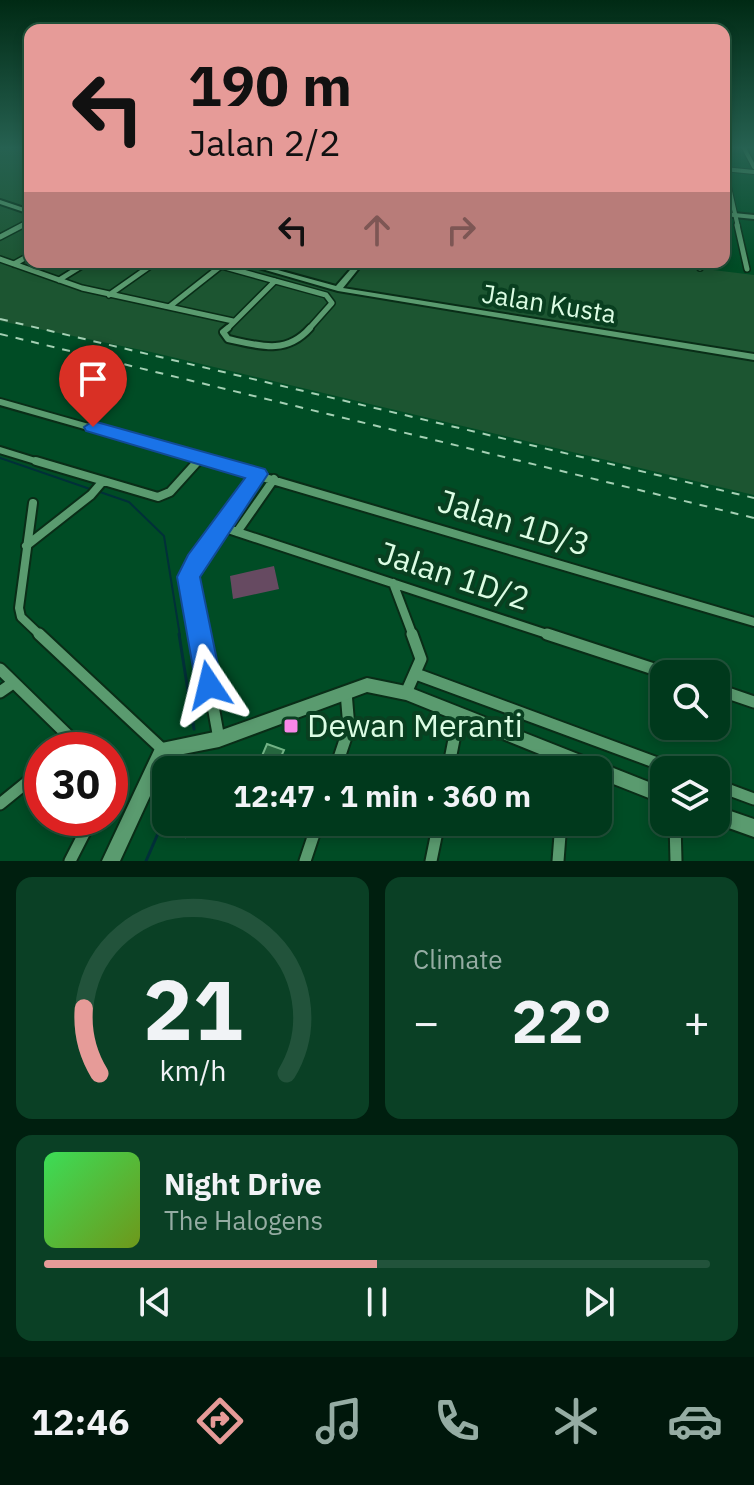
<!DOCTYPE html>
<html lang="en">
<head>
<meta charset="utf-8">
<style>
  body { margin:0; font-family:"IBM Plex Sans",sans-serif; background:#0a4025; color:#f1f3f6; height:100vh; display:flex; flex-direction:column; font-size:30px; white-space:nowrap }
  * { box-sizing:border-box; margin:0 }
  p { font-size:26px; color:#95aca3 }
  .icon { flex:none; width:44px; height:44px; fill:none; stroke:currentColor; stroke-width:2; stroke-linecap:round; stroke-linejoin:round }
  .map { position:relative; height:861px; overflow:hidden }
  .drawer { display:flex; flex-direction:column; gap:16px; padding:16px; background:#001f0f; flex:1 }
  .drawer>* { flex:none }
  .guide { position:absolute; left:24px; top:24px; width:706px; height:244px; border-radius:16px; box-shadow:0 4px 12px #0003,0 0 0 2px #22533b; background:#e69b98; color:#111; overflow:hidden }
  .tools { position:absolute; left:650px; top:660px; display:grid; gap:16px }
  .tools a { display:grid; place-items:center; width:80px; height:80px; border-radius:16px; background:#00391c; box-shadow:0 4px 12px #0003,0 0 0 2px #22533b; font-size:40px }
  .speed { position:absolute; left:24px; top:732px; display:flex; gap:16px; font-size:40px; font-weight:700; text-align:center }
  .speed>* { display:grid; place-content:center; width:104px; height:104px; border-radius:50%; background:#00391c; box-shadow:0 4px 12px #0003,0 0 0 2px #22533b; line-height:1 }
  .speed .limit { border:12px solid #d22; background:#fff; color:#111 }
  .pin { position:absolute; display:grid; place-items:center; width:68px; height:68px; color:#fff; margin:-82px -34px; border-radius:50% 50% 50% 0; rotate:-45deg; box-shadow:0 0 8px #0007 }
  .pin .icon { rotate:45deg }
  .me { position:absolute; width:88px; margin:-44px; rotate:350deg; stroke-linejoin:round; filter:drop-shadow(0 0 6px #0008) }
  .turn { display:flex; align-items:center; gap:28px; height:168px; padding:0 32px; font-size:36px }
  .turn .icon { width:104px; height:104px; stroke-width:2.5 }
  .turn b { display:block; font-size:56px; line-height:68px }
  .lanes { display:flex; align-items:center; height:76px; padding:0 32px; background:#0003; justify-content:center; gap:40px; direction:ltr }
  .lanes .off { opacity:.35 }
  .big { font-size:60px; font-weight:700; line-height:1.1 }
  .drawer .widget { flex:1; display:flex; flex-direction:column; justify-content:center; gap:12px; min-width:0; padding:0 28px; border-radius:16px; background:#0a4025 }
  .drawer .dial { align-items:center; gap:0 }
  .dial svg { height:208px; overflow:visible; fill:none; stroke:#22533b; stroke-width:7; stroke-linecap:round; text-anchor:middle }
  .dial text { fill:#f1f3f6; stroke:none }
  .song { display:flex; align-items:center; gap:24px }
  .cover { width:96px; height:96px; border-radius:12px; background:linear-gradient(135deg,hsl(130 70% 55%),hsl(80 70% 35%)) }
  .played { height:8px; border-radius:4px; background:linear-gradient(90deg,#e69b98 50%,#22533b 50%) }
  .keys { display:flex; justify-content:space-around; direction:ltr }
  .heat { display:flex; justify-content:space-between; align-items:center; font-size:44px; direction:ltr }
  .drawer .tiles { flex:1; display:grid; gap:16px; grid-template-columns:1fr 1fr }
  .widget:last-child { grid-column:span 2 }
  .trip { position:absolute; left:152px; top:756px; width:460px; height:80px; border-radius:16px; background:#00391c; box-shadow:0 4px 12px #0003,0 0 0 2px #22533b; font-weight:700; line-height:80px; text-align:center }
  .tab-bar { display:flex; height:128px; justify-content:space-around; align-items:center; background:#00170b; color:#95aca3 }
  .tab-bar .icon { width:56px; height:56px }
  .tab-bar .active { color:#e69b98 }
  .tab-bar b { font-size:36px; color:#f1f3f6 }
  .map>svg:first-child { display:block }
  .built { fill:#1c5531 }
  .green { fill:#664a61 }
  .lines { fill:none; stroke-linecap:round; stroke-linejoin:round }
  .stream-far1 { stroke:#013039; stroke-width:2 }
  .stream { stroke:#013039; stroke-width:3 }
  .building { fill:#26683f; stroke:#72b386; stroke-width:2 }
  .street-far4-casing { stroke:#092d17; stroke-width:6 }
  .street-far3-casing { stroke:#092d17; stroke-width:8 }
  .street-far2-casing { stroke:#092d17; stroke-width:10 }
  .street-far1-casing { stroke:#092d17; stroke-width:12 }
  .street-casing { stroke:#092d17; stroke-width:15 }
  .secondary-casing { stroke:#092d17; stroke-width:4 }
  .street-far4 { stroke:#5a9b6f; stroke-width:4 }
  .street-far3 { stroke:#5a9b6f; stroke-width:5 }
  .street-far2 { stroke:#5a9b6f; stroke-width:6 }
  .street-far1 { stroke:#5a9b6f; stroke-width:8 }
  .street { stroke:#5a9b6f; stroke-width:11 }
  .secondary { fill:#5a9b6f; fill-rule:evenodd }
  .rail { stroke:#a4d0b4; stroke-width:2; stroke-dasharray:8 8; stroke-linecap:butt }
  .route { fill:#1a73e8; stroke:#114b97; stroke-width:2 }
  .poi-dot { fill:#f987e8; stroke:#093f20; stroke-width:3 }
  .labels { text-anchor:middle; stroke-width:8; stroke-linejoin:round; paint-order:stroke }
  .street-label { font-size:26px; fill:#dcfde4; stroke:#093f20 }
  .near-street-label { font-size:32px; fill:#dcfde4; stroke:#093f20 }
  .near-poi-label { font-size:32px; fill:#dcfde4; stroke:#093f20; text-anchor:start }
</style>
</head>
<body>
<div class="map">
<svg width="754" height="861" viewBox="0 0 754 861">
  <rect width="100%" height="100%" fill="#004c25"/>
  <!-- built -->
  <path class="built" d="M0 148H30V262H648L754 275V495L151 352 0 321Z"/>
  <!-- green -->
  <path class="green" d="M274 566 279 589 233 599 230 576Z"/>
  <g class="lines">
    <!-- stream-far1 -->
    <path class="stream-far1" d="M0 458 90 489
      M100 492 129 502 164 536 180 636"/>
    <!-- stream -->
    <path class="stream" d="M179 634 194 729
      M186 770 195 750
      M146 861 166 815"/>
  </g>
  <!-- building -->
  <path class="building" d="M267 744 284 750 275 770H256Z
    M187 822H245V825L186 837Z"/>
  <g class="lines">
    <!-- street-far4 casing -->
    <g class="street-far4-casing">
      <path id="street-far4" d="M744 148 754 167
        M724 169 754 172
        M725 169 738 227
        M19 227 30 222"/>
    </g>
    <!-- street-far3 casing -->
    <g class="street-far3-casing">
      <path id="street-far3" d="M737 225 747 269
        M0 237 23 225
        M0 259 82 288 233 321
        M207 262 326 295 332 303 308 330
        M700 262V268
        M14 264 30 255
        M59 280 88 262
        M109 295 156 262
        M169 307 226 262
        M226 330 275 281"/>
    </g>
    <!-- street-far2 casing -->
    <g class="street-far2-casing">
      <path id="street-far2" d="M228 328 223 332 228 339C260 346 286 355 310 328
        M0 402 215 463
        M0 450 42 463
        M196 463 201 457"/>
    </g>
    <!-- street-far1 casing -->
    <g class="street-far1-casing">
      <path id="street-far1" d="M36 461 158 497 170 492 198 461
        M208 461 754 622
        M33 503 19 608 21 617 41 636
        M222 527 553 636
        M237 532 274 479
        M26 546 91 495 103 481
        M393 583 413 636
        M200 636 189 577 258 474"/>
    </g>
    <!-- street casing -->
    <g class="street-casing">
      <path id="street" d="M39 634 161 748
        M200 634 219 739
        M547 634 669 674
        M0 669 83 750
        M416 674 676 770
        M716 689 754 702
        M0 692 13 683
        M406 693 421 659 412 634
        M335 770 349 728 346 692
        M448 770 459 714
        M716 785 754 799
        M0 804 42 770
        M675 822 676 861
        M70 861 92 818
        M305 861 318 822
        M431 861 439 822
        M558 861 561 822"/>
    </g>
    <!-- secondary casing -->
    <g class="secondary-casing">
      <path id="secondary" d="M0 200 30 210V214L0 204Z
        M724 212 754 215V219L724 216Z
        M238 262H249L336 286 357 262H364L343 288 754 354V360L338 291Z
        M367 678 406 686 664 788V804L598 778V770H579L406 700 367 692 219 747 168 757 120 861H102L157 744 219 731Z
        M716 806 754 819V837L712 822H716Z"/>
    </g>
    <!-- street-far4 -->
    <use href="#street-far4" class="street-far4"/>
    <!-- street-far3 -->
    <use href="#street-far3" class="street-far3"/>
    <!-- street-far2 -->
    <use href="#street-far2" class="street-far2"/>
    <!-- street-far1 -->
    <use href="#street-far1" class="street-far1"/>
    <!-- street -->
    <use href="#street" class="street"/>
    <!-- secondary -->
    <use href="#secondary" class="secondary"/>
    <!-- rail -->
    <path class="rail" d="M0 319 754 498
      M0 334 754 518"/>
  </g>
  <!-- sky -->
  <linearGradient id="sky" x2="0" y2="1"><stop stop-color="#002a14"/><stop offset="0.55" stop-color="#266151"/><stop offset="1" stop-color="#266151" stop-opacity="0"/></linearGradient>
  <rect width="754" height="269" fill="url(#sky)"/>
  <!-- route -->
  <path class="route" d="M93 421 265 469 268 474 200 577 222 685 218 694 209 698 200 694 196 685 177 577 188 555 245 478 86 431 84 427Z"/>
  <!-- markers -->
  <rect class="poi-dot" x="283" y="718" width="16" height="16" rx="4"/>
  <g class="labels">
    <!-- street labels -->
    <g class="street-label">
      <text transform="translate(549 304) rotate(9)" y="9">Jalan Kusta</text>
    </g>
    <!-- near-street labels -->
    <g class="near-street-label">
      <text transform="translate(514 523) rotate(17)" y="11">Jalan 1D/3</text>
      <text transform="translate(454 576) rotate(18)" y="11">Jalan 1D/2</text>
    </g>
    <!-- near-poi labels -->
    <g class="near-poi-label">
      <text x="307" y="737">Dewan Meranti</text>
    </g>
  </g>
</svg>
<div class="tools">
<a><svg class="icon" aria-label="search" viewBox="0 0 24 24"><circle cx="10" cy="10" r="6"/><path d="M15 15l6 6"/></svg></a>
<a><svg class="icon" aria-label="layers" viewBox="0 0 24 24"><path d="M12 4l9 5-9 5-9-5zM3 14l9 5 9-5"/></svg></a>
</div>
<div class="speed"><div class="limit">30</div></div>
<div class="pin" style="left:93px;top:427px;background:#d93025"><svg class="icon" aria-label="arrive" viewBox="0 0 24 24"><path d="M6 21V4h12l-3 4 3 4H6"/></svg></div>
<svg class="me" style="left:209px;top:685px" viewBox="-20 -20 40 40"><path d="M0-17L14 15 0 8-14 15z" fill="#1a73e8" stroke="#fff" stroke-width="4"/></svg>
<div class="trip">12:47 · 1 min · 360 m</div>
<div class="guide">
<div class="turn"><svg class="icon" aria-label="left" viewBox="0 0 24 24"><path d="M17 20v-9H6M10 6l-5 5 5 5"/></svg><div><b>190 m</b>Jalan 2/2</div></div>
<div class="lanes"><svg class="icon" aria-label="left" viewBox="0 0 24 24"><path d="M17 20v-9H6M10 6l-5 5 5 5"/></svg><svg class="icon off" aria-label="ahead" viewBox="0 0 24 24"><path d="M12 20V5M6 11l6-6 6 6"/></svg><svg class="icon off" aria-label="right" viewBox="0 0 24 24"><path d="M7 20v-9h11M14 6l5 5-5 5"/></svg></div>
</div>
</div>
<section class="drawer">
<div class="tiles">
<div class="widget dial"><svg viewBox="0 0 100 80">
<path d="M14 69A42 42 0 1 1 86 69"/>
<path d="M14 69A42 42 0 0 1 8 44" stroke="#e69b98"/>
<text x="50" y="56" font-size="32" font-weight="700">21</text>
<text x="50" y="72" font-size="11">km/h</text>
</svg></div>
<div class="widget"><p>Climate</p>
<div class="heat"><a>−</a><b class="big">22°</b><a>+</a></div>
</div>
<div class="widget">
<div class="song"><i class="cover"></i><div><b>Night Drive</b><p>The Halogens</p></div></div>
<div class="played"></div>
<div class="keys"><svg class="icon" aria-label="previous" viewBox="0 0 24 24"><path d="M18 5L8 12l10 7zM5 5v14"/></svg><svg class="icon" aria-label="pause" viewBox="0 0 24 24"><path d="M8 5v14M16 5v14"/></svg><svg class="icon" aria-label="next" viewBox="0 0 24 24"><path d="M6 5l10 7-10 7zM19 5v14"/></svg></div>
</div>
</div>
</section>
<nav class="tab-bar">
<b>12:46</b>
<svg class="icon active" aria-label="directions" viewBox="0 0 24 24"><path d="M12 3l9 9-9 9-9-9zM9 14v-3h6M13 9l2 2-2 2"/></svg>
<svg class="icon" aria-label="music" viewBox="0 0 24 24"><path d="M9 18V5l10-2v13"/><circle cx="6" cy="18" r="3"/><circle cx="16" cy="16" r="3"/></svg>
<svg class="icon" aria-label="phone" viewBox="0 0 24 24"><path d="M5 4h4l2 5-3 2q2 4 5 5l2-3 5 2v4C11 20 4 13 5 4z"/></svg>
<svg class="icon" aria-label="climate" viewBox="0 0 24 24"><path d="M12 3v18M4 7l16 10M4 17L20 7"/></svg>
<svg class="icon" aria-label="car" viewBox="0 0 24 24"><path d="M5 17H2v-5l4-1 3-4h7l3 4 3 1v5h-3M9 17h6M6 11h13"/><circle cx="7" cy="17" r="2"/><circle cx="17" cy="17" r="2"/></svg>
</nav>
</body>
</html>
